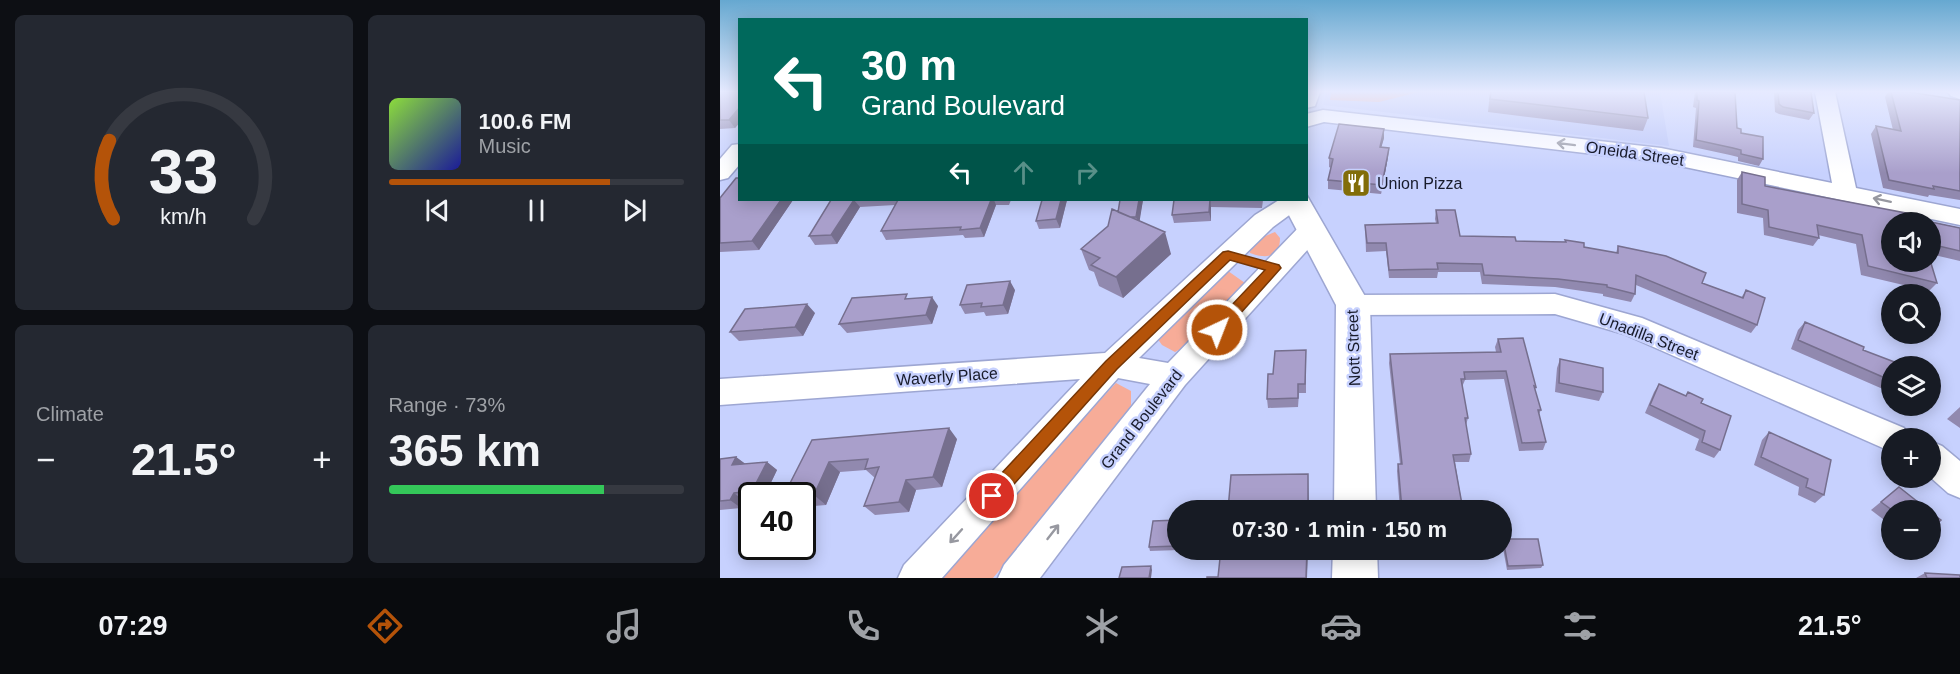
<!DOCTYPE html>
<html lang="en">
<head>
<meta charset="utf-8">
<style>
  body { margin:0; font-family:Arial,sans-serif; background:#242831; color:#f1f3f6; height:100vh; display:flex; flex-direction:column; font-size:22px; white-space:nowrap }
  * { box-sizing:border-box; margin:0 }
  p { font-size:20px; color:#9ea1a6 }
  .icon { flex:none; width:33px; height:33px; fill:none; stroke:currentColor; stroke-width:2; stroke-linecap:round; stroke-linejoin:round }
  .map { position:relative; flex:1; overflow:hidden }
  .drawer { display:flex; flex-direction:column; gap:15px; padding:15px; background:#0d0f14; width:720px }
  .drawer>* { flex:none }
  .hud { position:absolute; left:18px; top:18px; width:570px; height:183px; border-radius:0px; box-shadow:0 3px 15px #0003; background:#00695c; color:#fff; overflow:hidden }
  .tools { position:absolute; left:1161px; top:212px; display:grid; gap:12px }
  .tools a { display:grid; place-items:center; width:60px; height:60px; border-radius:50%; background:#171b24; box-shadow:0 3px 15px #0003; font-size:30px }
  .speed { position:absolute; left:18px; top:482px; display:flex; gap:12px; font-size:30px; font-weight:700; text-align:center }
  .speed>* { display:grid; place-content:center; width:78px; height:78px; border-radius:50%; background:#171b24; box-shadow:0 3px 15px #0003; line-height:1 }
  .speed .limit { border:3px solid #111; border-radius:9px; background:#fff; color:#111 }
  .pin { position:absolute; display:grid; place-items:center; width:51px; height:51px; color:#fff; margin:-26px; border:3px solid #fff; border-radius:50%; box-shadow:0 2px 6px #0007 }
  .me { position:absolute; width:66px; margin:-33px; rotate:43deg; stroke-linejoin:round; filter:drop-shadow(0 0 4px #0008) }
  .turn { display:flex; align-items:center; gap:21px; height:126px; padding:0 24px; font-size:27px }
  .turn .icon { width:78px; height:78px; stroke-width:2.5 }
  .turn b { display:block; font-size:42px; line-height:51px }
  .lanes { display:flex; align-items:center; height:57px; padding:0 24px; background:#0003; justify-content:center; gap:30px; direction:ltr }
  .lanes .off { opacity:.35 }
  .big { font-size:45px; font-weight:600; line-height:1.1 }
  .drawer .card { flex:1; display:flex; flex-direction:column; justify-content:center; gap:9px; min-width:0; padding:0 21px; border-radius:9px; background:#242831 }
  .drawer .dial { align-items:center; gap:0 }
  .dial svg { height:156px; overflow:visible; fill:none; stroke:#363941; stroke-width:7; stroke-linecap:round; text-anchor:middle }
  .dial text { fill:#f1f3f6; stroke:none }
  .song { display:flex; align-items:center; gap:18px }
  .cover { width:72px; height:72px; border-radius:9px; background:linear-gradient(135deg,hsl(90 70% 55%),hsl(240 70% 35%)) }
  .played { height:6px; border-radius:3px; background:linear-gradient(90deg,#b45309 75%,#363941 75%) }
  .keys { display:flex; justify-content:space-around; direction:ltr }
  .heat { display:flex; justify-content:space-between; align-items:center; font-size:33px; direction:ltr }
  .charge { height:9px; border-radius:4px; background:linear-gradient(90deg,#34c759 73%,#363941 0) }
  .drawer .tiles { flex:1; display:grid; gap:15px; grid-template-columns:repeat(2,1fr) }
  .trip { position:absolute; left:447px; top:500px; width:345px; height:60px; border-radius:30px; background:#171b24; box-shadow:0 3px 15px #0003; font-weight:600; line-height:60px; text-align:center }
  .tab-bar { display:flex; height:96px; justify-content:space-around; align-items:center; background:#090b0e; color:#9ea1a6 }
  .tab-bar .icon { width:42px; height:42px }
  .tab-bar .current { color:#b45309 }
  .tab-bar b { font-size:27px; color:#f1f3f6 }
  main { display:flex; flex:1; min-height:0 }
  .map>svg:first-child { display:block }
  .built { fill:#bbc6f9 }
  .green { fill:#f7ac98 }
  .lines { fill:none; stroke-linecap:round; stroke-linejoin:round }
  .minor-casing { stroke:#9da6d2; stroke-width:3 }
  .major-casing { stroke:#9da6d2; stroke-width:3 }
  .minor { fill:#fff; fill-rule:evenodd }
  .major { fill:#fff; fill-rule:evenodd }
  .wall { fill:#9189af }
  .shaded-wall { fill:#766f8e }
  .building { fill:#a99fcb; stroke:#766f8e; stroke-width:1.5 }
  .oneway { stroke:#9798a0 }
  .route { fill:#b45309; stroke:#753606; stroke-width:1.5 }
  .labels { text-anchor:middle; stroke-width:5; stroke-linejoin:round; paint-order:stroke }
  .street-label { font-size:16px; fill:#181b2b; stroke:#c7d1fe }
  .poi-label { font-size:16px; fill:#181b2b; stroke:#c7d1fe; text-anchor:start }
</style>
</head>
<body>
<main>
<section class="drawer">
<div class="tiles">
<div class="card dial"><svg viewBox="0 0 100 80">
<path d="M14 69A42 42 0 1 1 86 69"/>
<path d="M14 69A42 42 0 0 1 12 29" stroke="#b45309"/>
<text x="50" y="56" font-size="32" font-weight="700">33</text>
<text x="50" y="72" font-size="11">km/h</text>
</svg></div>
<div class="card">
<div class="song"><i class="cover"></i><div><b>100.6 FM</b><p>Music</p></div></div>
<div class="played"></div>
<div class="keys"><svg class="icon" aria-label="previous" viewBox="0 0 24 24"><path d="M18 5L8 12l10 7zM5 5v14"/></svg><svg class="icon" aria-label="pause" viewBox="0 0 24 24"><path d="M8 5v14M16 5v14"/></svg><svg class="icon" aria-label="next" viewBox="0 0 24 24"><path d="M6 5l10 7-10 7zM19 5v14"/></svg></div>
</div>
<div class="card"><p>Climate</p>
<div class="heat"><a>−</a><b class="big">21.5°</b><a>+</a></div>
</div>
<div class="card"><p>Range · 73%</p><b class="big">365 km</b><div class="charge"></div></div>
</div>
</section>
<div class="map">
<svg width="1240" height="578" viewBox="0 0 1240 578">
  <rect width="100%" height="100%" fill="#c7d1fe"/>
  <!-- built -->
  <path class="built" d="M605 92H940L949 146 604 105Z"/>
  <!-- green -->
  <path class="green" d="M611 92H699L659 102 610 100Z
    M555 232 560 238C560 258 546 259 530 253L529 248 543 237Z
    M508 271 525 283 473 342 455 352 442 345 437 338Z
    M396 383 411 391V405L393 434 273 578H215Z"/>
  <g class="lines">
    <!-- minor casing -->
    <g class="minor-casing">
      <path id="minor" d="M1095 92H1115L1136 188 1240 209V225L941 162 604 122 586 127V114L603 110 941 148 1112 183Z
        M1228 92H1240V99L1231 96Z
        M20 144V164L8 178 0 180V159L12 145Z
        M586 199 587 200 583 205 553 227 419 358 448 363 582 224 591 222 600 224 603 230 600 236 465 385 320 578H278L284 565 430 384 398 378 222 578H178L184 565 360 379 0 405V379L385 353 535 215 559 200Z
        M835 294 922 318 1184 428 1189 438H1172V452L904 334 835 314 633 315 623 312 619 305 623 298 633 295Z
        M1210 441 1222 446 1240 461V498L1228 493 1210 477Z"/>
    </g>
    <!-- major casing -->
    <g class="major-casing">
      <path id="major" d="M586 92H600L595 106 586 108Z
        M586 194 650 305 656 510H614L616 305 561 200H586Z
        M613 549H657L658 578H612Z"/>
    </g>
    <!-- minor -->
    <use href="#minor" class="minor"/>
    <!-- major -->
    <use href="#major" class="major"/>
  </g>
  <!-- wall -->
  <path class="wall" d="M0 92H20V122L15 128 0 129Z
    M770 92 928 118 923 131 768 112Z
    M975 92H1015L1017 128 1043 159 1039 166 1018 161V157L1010 155 973 147 976 108 973 107Z
    M1054 92H1091L1094 113 1089 120 1059 114 1055 112Z
    M1168 92H1189L1240 100V200L1209 195 1208 197 1163 188 1151 134 1156 126 1173 130 1165 97Z
    M664 138 661 147 668 157 661 194 608 189V180L611 168 609 167V158Z
    M1022 172 1045 186 1240 228V261L1210 254V222H1172L1217 283 1209 291 1141 275 1136 244 1098 235 1099 238 1093 246 1044 235 1043 218 1017 213V180Z
    M0 198 20 200H73L39 250 0 252Z
    M111 200H291L289 205H276L264 237 245 238 243 235 166 240 161 231 175 205 140 207 117 244 95 245 89 236Z
    M347 200 340 228 319 229 316 221Z
    M423 200 419 221 451 254 403 298 379 286 374 272 369 270 361 249 388 226 398 212Z
    M454 200H543L542 208 491 207V221L454 223 452 215Z
    M716 210 740 236 796 241 845 242V240L864 247 896 253 898 246 982 283 1021 298 1026 290 1037 325 1031 333 916 285 915 294 911 302 883 296V294L835 287 762 284 760 272H718L717 278H669L666 251 646 252 645 225 716 223 715 219Z
    M295 290 288 314 266 316 264 312 245 314 240 305Z
    M191 299 218 306 212 324 127 333 119 324Z
    M95 313 83 336 19 341 10 332Z
    M1085 322 1143 350 1172 366V393L1071 349 1078 330Z
    M778 339 816 387 815 390 821 410 819 414 826 442 823 450 799 451 784 379 745 380 742 387 748 418 746 425 751 454 749 462H735L743 510H747H680L677 471 678 464H680L669 363 670 354 776 352 775 347Z
    M586 359V393H579L578 407 548 408 547 399 553 374Z
    M840 359 883 392 879 401 835 392 837 368Z
    M939 384 965 396 968 392 981 403 1000 450 994 458 975 450 979 439 925 413 934 392Z
    M1240 407V428L1227 419Z
    M1049 432 1104 495 1095 503 1078 495 1079 487 1034 465 1042 440Z
    M237 439 222 487 196 490 189 512 155 515 144 506 155 478 146 470 120 472 106 505 82 507V495L92 440Z
    M16 457 25 464 47 462 57 470 45 495H32V500L24 501 21 508 0 510V459Z
    M1179 487 1172 510V526L1151 510Z
    M458 520V549H459V550L430 551 429 547Z
    M783 539 823 565 821 568 787 570 782 543Z
    M683 549H778L754 550 751 558 684 559Z
    M1205 573 1240 578H1196Z"/>
  <!-- shaded-wall -->
  <path class="shaded-wall" d="M20 107V122L15 128 9 120Z
    M664 129V138L659 156 660 147Z
    M669 148 668 157 661 194 662 185Z
    M61 200H73L39 250 32 241Z
    M134 200 140 207 117 244 111 235Z
    M271 200H274L276 205 264 237 260 228Z
    M341 200H347L340 228 336 219Z
    M419 200H423L419 225 416 217Z
    M490 200 491 207V221L489 212Z
    M445 232 451 254 403 298 396 277Z
    M290 281 295 290 288 314 283 305Z
    M212 297 218 306 212 324 206 315Z
    M87 304 95 313 83 336 75 327Z
    M229 428 237 439 222 487 213 477Z
    M16 457 27 465H12Z
    M47 462 57 470 45 495H37L32 491Z
    M109 462 120 472 106 505 94 495Z
    M588 474 589 510H588Z
    M186 480 196 490 189 512 179 502Z
    M14 493 24 501 21 508 10 500Z
    M587 549H588L587 578H586Z
    M431 566 432 570 431 578H429Z"/>
  <!-- building -->
  <path class="building" d="M0 92H20V107L9 120H0Z
    M771 92H924L928 118 770 99Z
    M977 92H1015L1017 128 1021 129V133L1043 137V159L1021 154V150L1013 148 976 140 979 101 977 100Z
    M1058 92H1091L1094 113 1063 107 1059 104Z
    M1171 92H1189L1240 100V191L1213 186 1214 189 1169 180 1156 126 1181 131Z
    M619 124 664 129 660 147 669 148 662 185 608 180 613 159 609 158Z
    M1022 172 1045 177V186L1191 214 1192 218 1240 228V251L1210 244V222H1172V261H1210V260L1217 283 1148 266 1142 235 1097 225 1099 238 1049 227 1048 210 1022 204Z
    M16 178H20V200H61L32 241 0 243V198Z
    M111 200H134L111 235 89 236Z
    M178 200H271L260 228 240 230 241 227 161 231Z
    M322 200H341L336 219 316 221Z
    M400 200H419L416 217H410L398 212Z
    M454 200H490L489 212 452 215Z
    M392 209 445 232 396 277 371 265 380 258 361 249 388 226Z
    M716 210H735L740 236 795 237 796 241 846 242 845 240 864 243V247L898 253V246L946 256 986 273 982 283 1023 298 1026 290 1045 298 1037 325 916 275 915 294 887 287V285L838 279 764 275 762 264 717 263 718 269 669 270 666 243H647L645 225 718 223Z
    M290 281 283 305 261 307 262 303 240 305 247 285Z
    M187 294 185 299 212 297 206 315 119 324 132 298Z
    M87 304 75 327 10 332 25 309Z
    M1085 322 1144 347 1143 350 1185 366H1172V381L1078 340Z
    M803 338 816 387 814 386 821 410H818L826 442 802 443 786 371 744 372 745 379H741L748 418H745L751 454 733 455 743 510H747H682L678 464H682L670 354 781 352 778 339Z
    M586 350 585 384H578V398L547 399 548 374H553L555 351Z
    M840 359 883 368V392L839 383Z
    M939 384 966 396 968 392 983 399 981 403 1011 416 1000 450 982 442 985 431 930 405Z
    M229 428 213 477 186 480 179 502 144 506 159 467 145 469 148 459 109 462 94 495 82 496 64 495 92 440Z
    M1049 432 1111 460 1104 495 1086 487 1088 479 1041 457Z
    M16 457 12 465 47 462 32 491 14 493 10 500 0 501V459Z
    M588 474V510H508L511 475Z
    M1179 487 1208 510H1172L1161 502Z
    M1210 512 1221 520 1210 530Z
    M458 520 457 546 429 547 433 521Z
    M783 539H818L823 565 788 566Z
    M501 549H587L586 578H487V577H498Z
    M685 549H754V551L685 552Z
    M431 566 429 578H399L402 567Z
    M1205 573 1240 575V578H1207Z"/>
  <!-- one-way arrows -->
  <defs><path id="oneway-shaft" d="M-6 0H5M1.5-3L5.5 0L1.5 3" fill="none" stroke-width="1.6" stroke-linecap="round" stroke-linejoin="round" transform="scale(1.5)"/></defs>
  <g class="oneway">
    <use href="#oneway-shaft" transform="translate(846 144) rotate(-173)"/>
    <use href="#oneway-shaft" transform="translate(1162 200) rotate(-168)"/>
    <use href="#oneway-shaft" transform="translate(333 532) rotate(-52)"/>
    <use href="#oneway-shaft" transform="translate(236 536) rotate(132)"/>
  </g>
  <!-- sky -->
  <linearGradient id="sky" x2="0" y2="1"><stop stop-color="#66a8d0"/><stop offset="0.53" stop-color="#e6eaff"/><stop offset="1" stop-color="#e6eaff" stop-opacity="0"/></linearGradient>
  <rect width="1240" height="173" fill="url(#sky)"/>
  <!-- route -->
  <path class="route" d="M508 251 559 265 561 268 502 334H492L490 330 492 326 545 270 510 260 397 369 278 502 272 504 266 502 263 496 266 490 386 361 503 252Z"/>
  <!-- icons -->
  <defs>
    <g id="restaurant-square" transform="scale(1.5)"><rect x="-9" y="-9" width="18" height="18" rx="4" fill="#826d09" stroke="#c7d1fe"/><path d="M-5-6h1v4h1v-4h1v4h1v-4h1v5L-1.5 .5V6h-2V.5L-5-1ZM5-6V6H3V1.5H1.5Q1.5-4 5-6Z" fill="#fff"/></g>
  </defs>
  <g fill-rule="evenodd">
    <use href="#restaurant-square" x="636" y="183"/>
  </g>
  <g class="labels">
    <!-- street labels -->
    <g class="street-label">
      <text transform="translate(915 153) rotate(8)" y="6">Oneida Street</text>
      <text transform="translate(929 336) rotate(21)" y="6">Unadilla Street</text>
      <text transform="translate(633 348) rotate(-92)" y="6">Nott Street</text>
      <text transform="translate(227 376) rotate(-4)" y="6">Waverly Place</text>
      <text transform="translate(421 419) rotate(-52)" y="6">Grand Boulevard</text>
    </g>
    <!-- poi labels -->
    <g class="poi-label">
      <text x="657" y="189">Union Pizza</text>
    </g>
  </g>
</svg>
<div class="tools">
<a><svg class="icon" aria-label="sound" viewBox="0 0 24 24"><path d="M4 9h4l5-4v14l-5-4H4zM17 9q2 3 0 6"/></svg></a>
<a><svg class="icon" aria-label="search" viewBox="0 0 24 24"><circle cx="10" cy="10" r="6"/><path d="M15 15l6 6"/></svg></a>
<a><svg class="icon" aria-label="layers" viewBox="0 0 24 24"><path d="M12 4l9 5-9 5-9-5zM3 14l9 5 9-5"/></svg></a>
<a>+</a>
<a>−</a>
</div>
<div class="speed"><div class="limit">40</div></div>
<div class="pin" style="left:272px;top:496px;background:#d93025"><svg class="icon" aria-label="arrive" viewBox="0 0 24 24"><path d="M6 21V4h12l-3 4 3 4H6"/></svg></div>
<svg class="me" style="left:497px;top:330px" viewBox="-20 -20 40 40"><circle r="17" fill="#b45309" stroke="#fff" stroke-width="3"/><path d="M0-11L8 9 0 5-8 9z" fill="#fff"/></svg>
<div class="trip">07:30 · 1 min · 150 m</div>
<div class="hud">
<div class="turn"><svg class="icon" aria-label="left" viewBox="0 0 24 24"><path d="M17 20v-9H6M10 6l-5 5 5 5"/></svg><div><b>30 m</b>Grand Boulevard</div></div>
<div class="lanes"><svg class="icon" aria-label="left" viewBox="0 0 24 24"><path d="M17 20v-9H6M10 6l-5 5 5 5"/></svg><svg class="icon off" aria-label="ahead" viewBox="0 0 24 24"><path d="M12 20V5M6 11l6-6 6 6"/></svg><svg class="icon off" aria-label="right" viewBox="0 0 24 24"><path d="M7 20v-9h11M14 6l5 5-5 5"/></svg></div>
</div>
</div>
</main>
<nav class="tab-bar">
<b>07:29</b>
<svg class="icon current" aria-label="directions" viewBox="0 0 24 24"><path d="M12 3l9 9-9 9-9-9zM9 14v-3h6M13 9l2 2-2 2"/></svg>
<svg class="icon" aria-label="music" viewBox="0 0 24 24"><path d="M9 18V5l10-2v13"/><circle cx="6" cy="18" r="3"/><circle cx="16" cy="16" r="3"/></svg>
<svg class="icon" aria-label="phone" viewBox="0 0 24 24"><path d="M5 4h4l2 5-3 2q2 4 5 5l2-3 5 2v4C11 20 4 13 5 4z"/></svg>
<svg class="icon" aria-label="climate" viewBox="0 0 24 24"><path d="M12 3v18M4 7l16 10M4 17L20 7"/></svg>
<svg class="icon" aria-label="car" viewBox="0 0 24 24"><path d="M5 17H2v-5l4-1 3-4h7l3 4 3 1v5h-3M9 17h6M6 11h13"/><circle cx="7" cy="17" r="2"/><circle cx="17" cy="17" r="2"/></svg>
<svg class="icon" aria-label="filters" viewBox="0 0 24 24"><path d="M4 7h16M4 17h16"/><circle cx="9" cy="7" r="2"/><circle cx="15" cy="17" r="2"/></svg>
<b>21.5°</b>
</nav>
</body>
</html>
